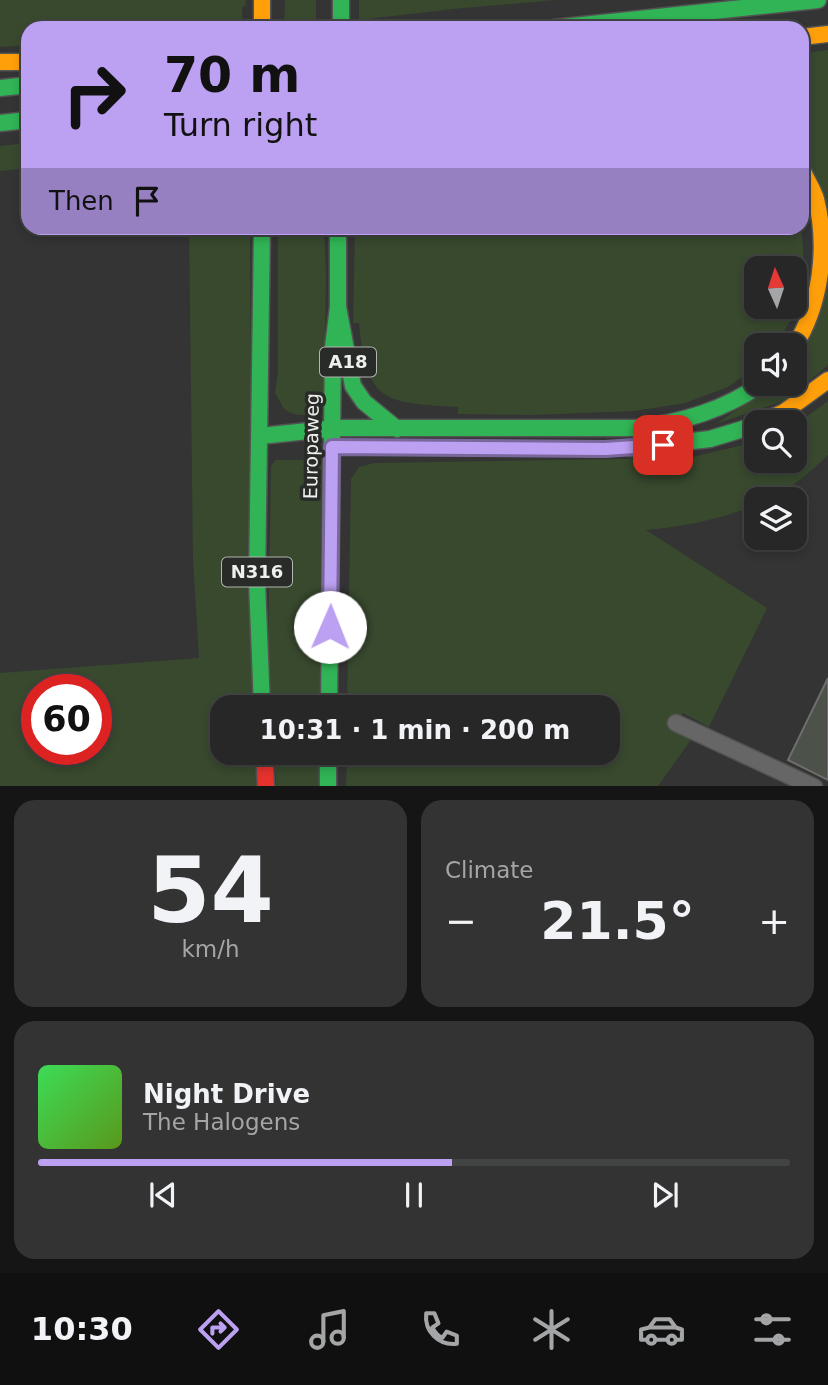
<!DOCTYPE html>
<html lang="en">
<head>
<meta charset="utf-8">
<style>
  body { margin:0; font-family:"DejaVu Sans",sans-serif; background:#323332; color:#f1f3f6; height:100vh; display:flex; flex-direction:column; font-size:26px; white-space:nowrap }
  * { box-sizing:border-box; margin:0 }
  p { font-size:23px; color:#a4a5a7 }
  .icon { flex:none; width:38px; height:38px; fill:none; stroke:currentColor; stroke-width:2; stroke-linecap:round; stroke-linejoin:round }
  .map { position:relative; height:786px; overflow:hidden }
  .sheet { display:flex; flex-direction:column; gap:14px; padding:14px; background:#151515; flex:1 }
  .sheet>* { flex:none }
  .banner { position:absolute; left:21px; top:21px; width:788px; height:214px; border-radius:21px; box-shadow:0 4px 10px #0003,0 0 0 2px #424443; background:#bca0f2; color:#111; overflow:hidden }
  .needle { width:46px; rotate:357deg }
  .controls { position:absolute; left:744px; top:256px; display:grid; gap:14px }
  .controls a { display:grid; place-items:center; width:63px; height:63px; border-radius:14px; background:#262726; box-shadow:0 4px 10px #0003,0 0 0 2px #424443; font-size:35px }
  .speed { position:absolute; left:21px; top:674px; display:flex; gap:14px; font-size:35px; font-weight:700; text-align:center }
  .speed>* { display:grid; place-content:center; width:91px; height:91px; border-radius:50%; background:#262726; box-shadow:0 4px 10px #0003,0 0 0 2px #424443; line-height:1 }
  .speed .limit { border:10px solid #d22; background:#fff; color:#111 }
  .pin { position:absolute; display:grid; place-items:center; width:60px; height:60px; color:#fff; margin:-30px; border-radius:14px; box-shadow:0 4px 10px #0006 }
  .me { position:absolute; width:77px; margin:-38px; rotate:1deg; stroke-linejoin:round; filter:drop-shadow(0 0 5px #0008) }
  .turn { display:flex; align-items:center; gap:24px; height:147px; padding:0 28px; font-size:32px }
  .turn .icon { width:91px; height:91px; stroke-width:2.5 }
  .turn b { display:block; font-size:49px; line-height:60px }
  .then { display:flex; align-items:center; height:66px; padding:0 28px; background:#0003; gap:14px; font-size:26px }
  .big { font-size:52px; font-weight:800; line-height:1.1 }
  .sheet .card { flex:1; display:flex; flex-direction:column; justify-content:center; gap:10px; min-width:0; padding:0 24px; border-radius:21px; background:#323332 }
  .sheet .dial { align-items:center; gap:0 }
  .dial b { font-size:91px; line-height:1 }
  .song { display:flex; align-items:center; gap:21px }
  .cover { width:84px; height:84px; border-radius:10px; background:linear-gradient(135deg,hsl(130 70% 55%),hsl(90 70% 35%)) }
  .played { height:7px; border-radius:4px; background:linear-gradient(90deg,#bca0f2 55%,#424443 55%) }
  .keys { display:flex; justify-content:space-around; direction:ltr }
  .heat { display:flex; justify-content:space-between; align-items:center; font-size:38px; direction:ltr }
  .sheet .tiles { flex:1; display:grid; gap:14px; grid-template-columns:1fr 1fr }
  .card:last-child { grid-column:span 2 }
  .trip { position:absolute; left:210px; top:695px; width:410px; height:70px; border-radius:21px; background:#262726; box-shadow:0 4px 10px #0003,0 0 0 2px #424443; font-weight:800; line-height:70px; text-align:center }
  .dock { display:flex; height:112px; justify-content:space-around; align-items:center; background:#0f100f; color:#a4a5a7 }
  .dock .icon { width:49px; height:49px }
  .dock .current { color:#bca0f2 }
  .dock b { font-size:32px; color:#f1f3f6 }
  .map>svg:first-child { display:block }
  .green { fill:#38492e; fill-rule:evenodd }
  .building { fill:#4c5149; stroke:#6d6e6d; stroke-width:2 }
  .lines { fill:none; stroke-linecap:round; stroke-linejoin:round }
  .street-casing { stroke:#525352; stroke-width:19 }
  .fast-casing { stroke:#525352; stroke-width:19 }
  .slow-casing { stroke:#525352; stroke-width:19 }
  .jam-casing { stroke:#525352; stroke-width:19 }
  .street { stroke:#656665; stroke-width:16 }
  .fast { stroke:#30b455; stroke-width:16 }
  .slow { stroke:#ff9f0a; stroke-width:16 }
  .jam { stroke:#e5322d; stroke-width:16 }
  .route-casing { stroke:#7a689d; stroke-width:18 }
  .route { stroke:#bca0f2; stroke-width:12 }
  .labels { text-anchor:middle; stroke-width:7; stroke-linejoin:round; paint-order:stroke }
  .shield { fill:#292b28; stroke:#b3b5b2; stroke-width:2 }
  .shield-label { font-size:18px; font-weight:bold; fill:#eef0ed }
  .street-label { font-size:19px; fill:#eef0ed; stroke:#292b28 }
</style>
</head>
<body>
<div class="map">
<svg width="828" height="787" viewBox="0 0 828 787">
  <rect width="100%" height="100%" fill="#333433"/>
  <!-- green -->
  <path class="green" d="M0 0H246L245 6 242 7 243 28H28V45L0 47Z
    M285 0H316V24L284 27Z
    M359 0H555L453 9 359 20Z
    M828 50V233L802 158V53Z
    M28 143V168L0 171V146Z
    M189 228H250L253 707H222V752L256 753 258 786 0 787V673L199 658 193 560ZM37 690H96V749H37Z
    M278 228H324L326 276 324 402C311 415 300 420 284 409L275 393 278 372Z
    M355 228H801C807 275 804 305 775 345H756V367L728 387 685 403 634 411 534 415 458 414V407C384 403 366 402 359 323H353ZM756 268H794V306H756Z
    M828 268V365L786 400 716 424 776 383H794L795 362Z
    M828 401V455C810 472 782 499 756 499V505C721 519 683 527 646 530L767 608 709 727 683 713 674 727 693 737 658 786 346 787 347 753 607 752V707H347L351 479 359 467 374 463 688 458 756 442V460H794L795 425Z
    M275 460H326L320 707H271L268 652 271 467Z
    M274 753H319V786H276Z"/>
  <!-- building -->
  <path class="building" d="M828 678V780L788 760Z"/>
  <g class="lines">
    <!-- street casing -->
    <g class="street-casing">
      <path id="street" d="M676 723 814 787"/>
    </g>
    <!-- fast casing -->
    <g class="fast-casing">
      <path id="fast" d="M341 0V28
        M554 28 818 0
        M0 88 28 85
        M0 123 28 120
        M262 228 257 582 262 707
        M338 307 353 386 364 402 397 429
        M260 436 337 428H637C683 422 724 410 763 383
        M631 448 710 439 756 425
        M329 707 333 347 338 307V228
        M328 752V787"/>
    </g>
    <!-- slow casing -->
    <g class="slow-casing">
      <path id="slow" d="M262 0V28
        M802 37 828 34
        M0 62H28
        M794 347C821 305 828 247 816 199 813 189 806 179 802 169
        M762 422 784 412 828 380"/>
    </g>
    <!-- jam casing -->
    <g class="jam-casing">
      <path id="jam" d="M264 752 266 787"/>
    </g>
    <!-- street -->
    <use href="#street" class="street"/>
    <!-- fast -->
    <use href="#fast" class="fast"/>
    <!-- slow -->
    <use href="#slow" class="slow"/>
    <!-- jam -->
    <use href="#jam" class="jam"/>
  </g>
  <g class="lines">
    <!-- route casing -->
    <g class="route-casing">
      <path id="route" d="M330 627 332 447 605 449 663 445"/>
    </g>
    <!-- route -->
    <use href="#route" class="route"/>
  </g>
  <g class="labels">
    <!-- shield labels -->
    <g class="shield">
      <rect x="320" y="347.5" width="56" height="29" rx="5"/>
      <rect x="222" y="557.5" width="70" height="29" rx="5"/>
    </g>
    <g class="shield-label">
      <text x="348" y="368">A18</text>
      <text x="257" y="578">N316</text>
    </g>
    <!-- street labels -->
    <g class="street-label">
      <text transform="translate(311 446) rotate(-89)" y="7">Europaweg</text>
    </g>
  </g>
</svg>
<div class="controls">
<a><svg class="needle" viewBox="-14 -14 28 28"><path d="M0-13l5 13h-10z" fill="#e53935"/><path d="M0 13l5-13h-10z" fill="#a4a5a7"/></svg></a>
<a><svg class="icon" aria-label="sound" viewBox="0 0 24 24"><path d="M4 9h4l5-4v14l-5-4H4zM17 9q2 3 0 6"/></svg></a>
<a><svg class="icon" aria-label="search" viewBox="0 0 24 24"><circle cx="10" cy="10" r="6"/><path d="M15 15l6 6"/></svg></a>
<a><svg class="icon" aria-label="layers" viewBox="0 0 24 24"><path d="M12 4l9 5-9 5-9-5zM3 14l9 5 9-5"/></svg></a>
</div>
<div class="speed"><div class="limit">60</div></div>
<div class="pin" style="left:663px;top:445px;background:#d93025"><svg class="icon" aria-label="arrive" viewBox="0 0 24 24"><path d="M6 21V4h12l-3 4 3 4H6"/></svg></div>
<svg class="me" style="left:330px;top:627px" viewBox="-20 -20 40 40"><circle r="19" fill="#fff"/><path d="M0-13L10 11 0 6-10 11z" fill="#bca0f2"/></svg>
<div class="trip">10:31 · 1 min · 200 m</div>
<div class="banner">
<div class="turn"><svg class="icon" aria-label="right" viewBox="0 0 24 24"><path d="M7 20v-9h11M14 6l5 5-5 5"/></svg><div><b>70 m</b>Turn right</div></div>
<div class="then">Then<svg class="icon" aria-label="arrive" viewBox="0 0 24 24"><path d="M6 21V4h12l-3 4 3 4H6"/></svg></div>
</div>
</div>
<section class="sheet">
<div class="tiles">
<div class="card dial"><b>54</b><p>km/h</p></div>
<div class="card"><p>Climate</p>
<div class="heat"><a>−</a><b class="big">21.5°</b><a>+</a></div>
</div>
<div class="card">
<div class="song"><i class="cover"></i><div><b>Night Drive</b><p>The Halogens</p></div></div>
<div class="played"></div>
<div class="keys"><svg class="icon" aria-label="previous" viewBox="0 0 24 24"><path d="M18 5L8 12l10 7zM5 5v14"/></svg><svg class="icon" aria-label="pause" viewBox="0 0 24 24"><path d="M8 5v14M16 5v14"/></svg><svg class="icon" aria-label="next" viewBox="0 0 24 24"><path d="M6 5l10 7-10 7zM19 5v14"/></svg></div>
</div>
</div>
</section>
<nav class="dock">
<b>10:30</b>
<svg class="icon current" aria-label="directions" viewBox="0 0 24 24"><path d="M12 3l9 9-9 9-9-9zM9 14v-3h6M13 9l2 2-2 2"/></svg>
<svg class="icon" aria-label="music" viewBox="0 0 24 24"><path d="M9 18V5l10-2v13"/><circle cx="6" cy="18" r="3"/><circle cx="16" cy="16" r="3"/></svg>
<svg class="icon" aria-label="phone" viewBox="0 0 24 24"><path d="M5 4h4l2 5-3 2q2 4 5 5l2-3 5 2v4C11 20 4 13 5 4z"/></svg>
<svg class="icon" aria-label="climate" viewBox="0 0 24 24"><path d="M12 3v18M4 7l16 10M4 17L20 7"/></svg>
<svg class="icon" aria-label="car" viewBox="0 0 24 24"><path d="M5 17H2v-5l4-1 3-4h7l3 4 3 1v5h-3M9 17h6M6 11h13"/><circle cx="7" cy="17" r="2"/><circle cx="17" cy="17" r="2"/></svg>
<svg class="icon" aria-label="filters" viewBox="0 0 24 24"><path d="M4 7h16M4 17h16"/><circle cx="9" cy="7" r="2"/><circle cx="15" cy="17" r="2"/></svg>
</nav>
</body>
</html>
